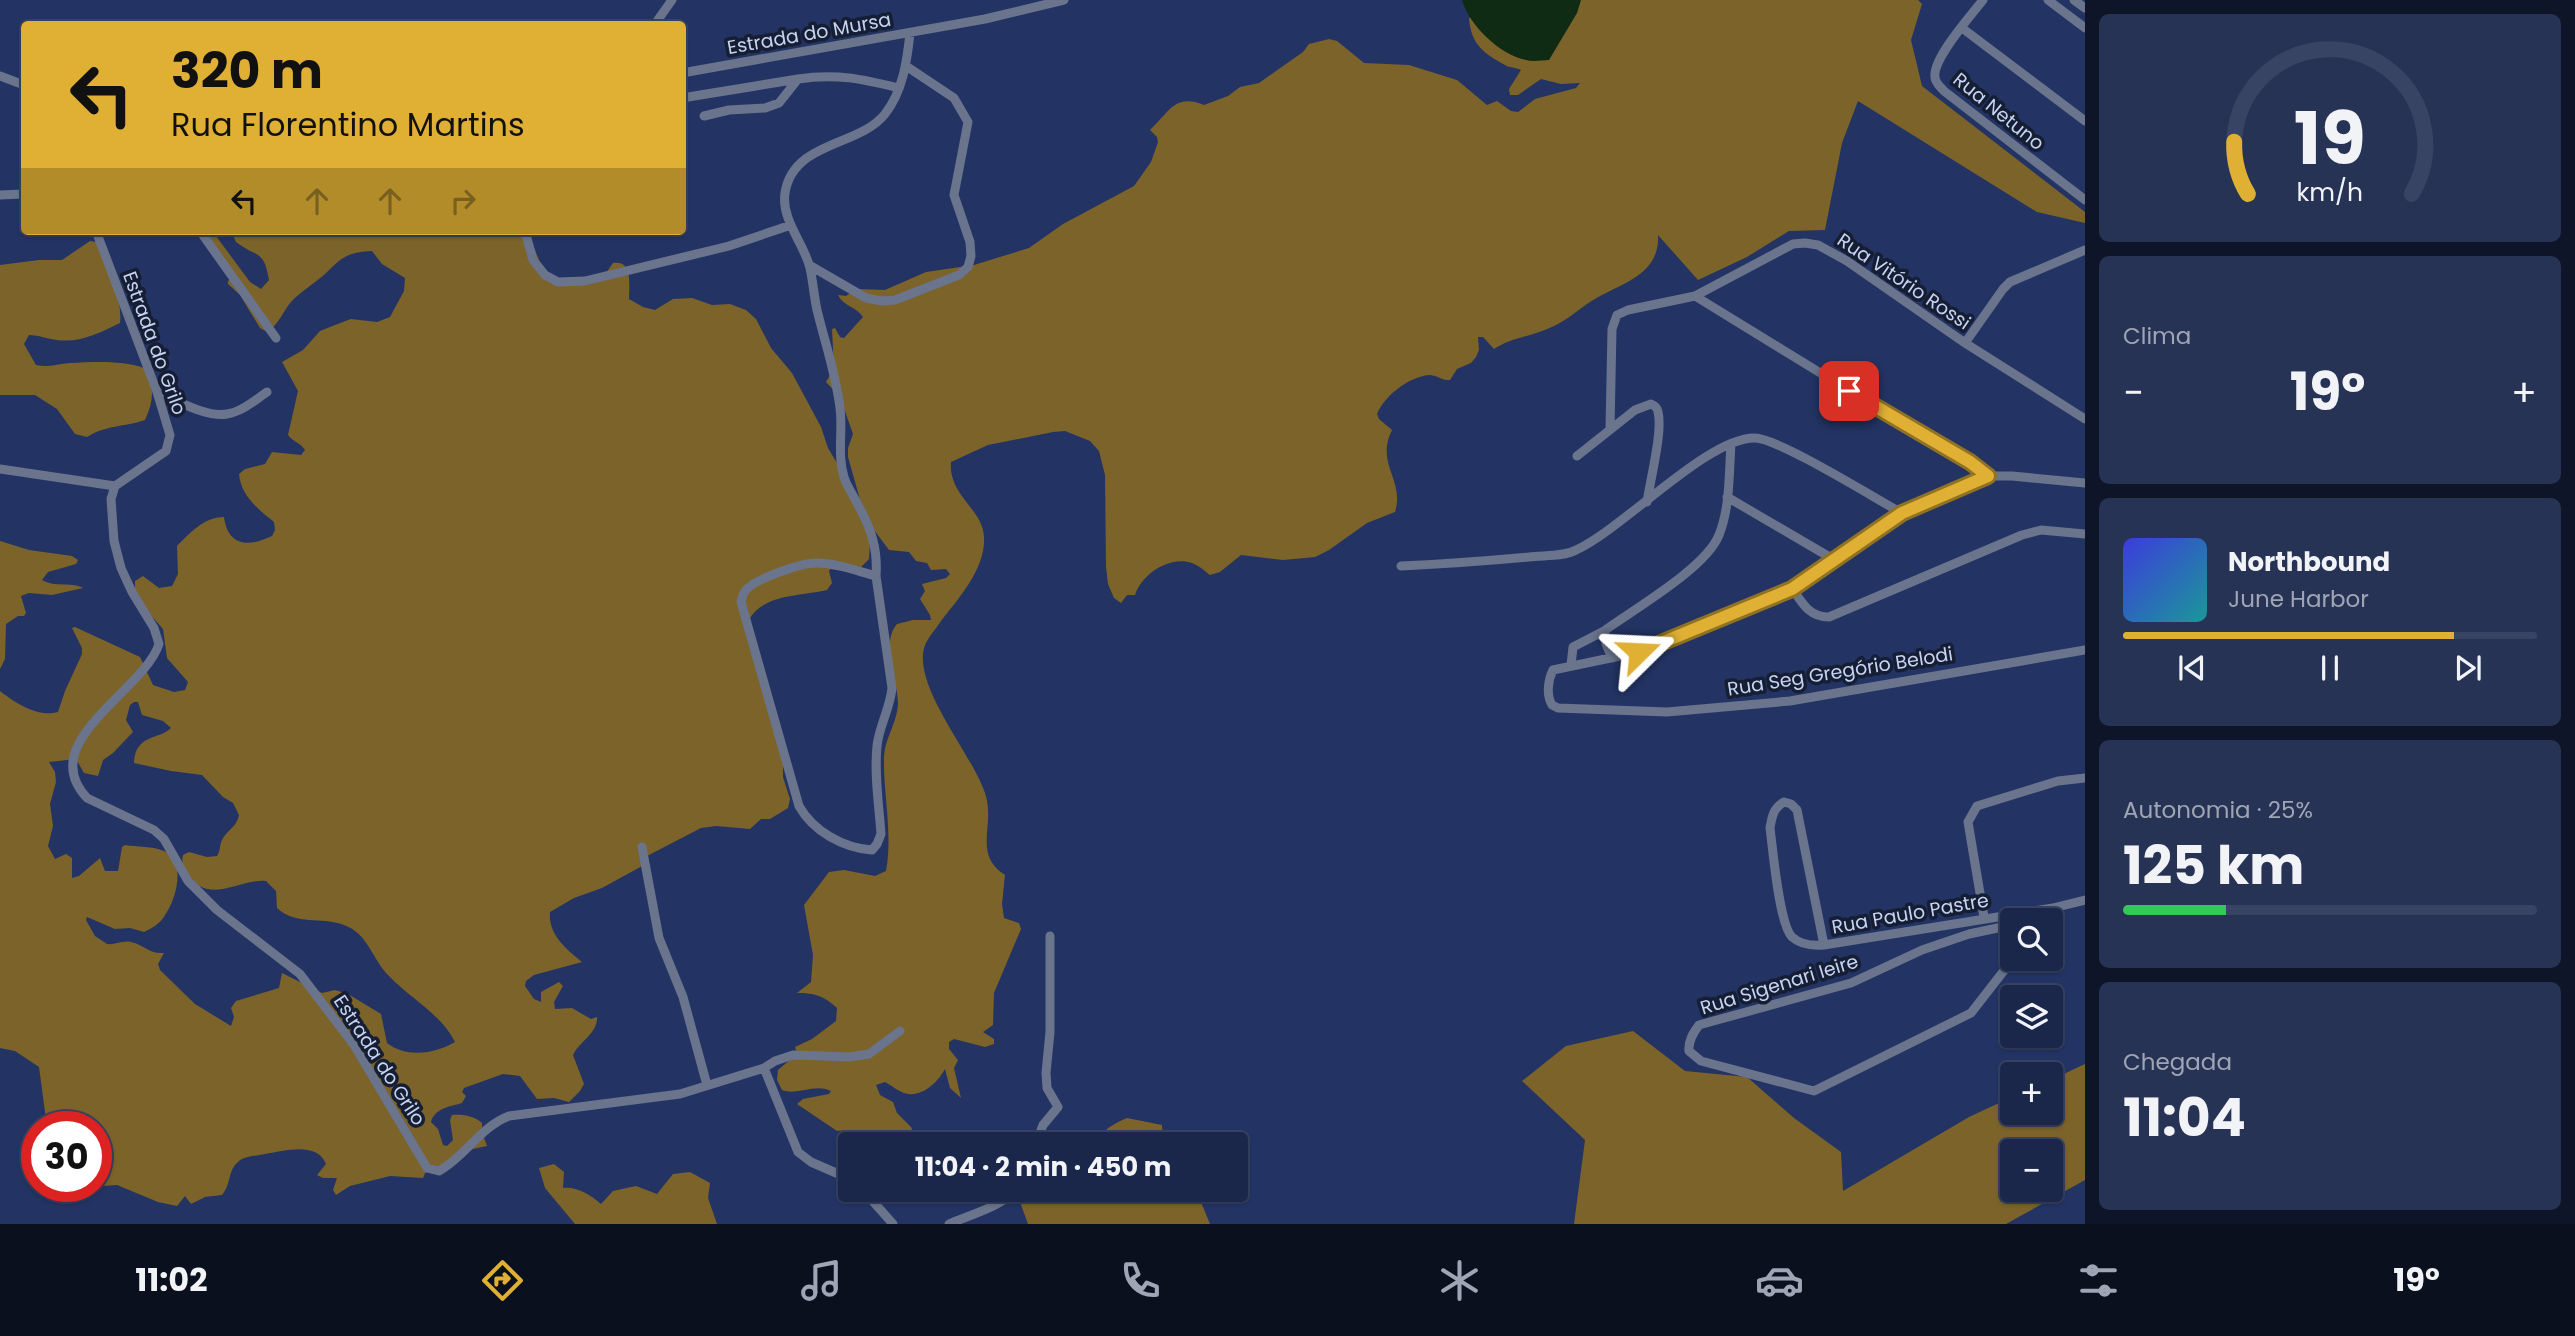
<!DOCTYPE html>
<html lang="pt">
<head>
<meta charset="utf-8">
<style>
  body { margin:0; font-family:Poppins,sans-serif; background:#273355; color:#f1f3f6; height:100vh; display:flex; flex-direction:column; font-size:26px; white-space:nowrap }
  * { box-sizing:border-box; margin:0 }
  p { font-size:23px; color:#9fa5b5 }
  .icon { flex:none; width:38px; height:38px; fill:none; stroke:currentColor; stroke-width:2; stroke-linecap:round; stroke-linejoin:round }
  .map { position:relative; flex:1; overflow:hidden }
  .sheet { display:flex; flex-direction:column; gap:14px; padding:14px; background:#0e1529; width:490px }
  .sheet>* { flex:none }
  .banner { position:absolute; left:21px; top:21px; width:665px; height:214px; border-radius:7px; box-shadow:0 2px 5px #0004,0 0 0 2px #384463; background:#dfb034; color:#111; overflow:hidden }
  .tools { position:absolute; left:2000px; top:908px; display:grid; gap:14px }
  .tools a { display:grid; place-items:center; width:63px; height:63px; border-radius:7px; background:#1a274b; box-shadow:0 2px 5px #0004,0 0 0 2px #384463; font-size:35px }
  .speed { position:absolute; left:21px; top:1111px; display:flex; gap:14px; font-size:35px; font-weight:700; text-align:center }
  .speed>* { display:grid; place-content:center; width:91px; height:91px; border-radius:50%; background:#1a274b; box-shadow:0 2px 5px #0004,0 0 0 2px #384463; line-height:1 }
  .speed .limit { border:10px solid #d22; background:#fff; color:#111 }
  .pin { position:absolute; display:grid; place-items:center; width:60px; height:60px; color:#fff; margin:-30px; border-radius:14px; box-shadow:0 4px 10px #0006 }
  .me { position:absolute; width:77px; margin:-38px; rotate:69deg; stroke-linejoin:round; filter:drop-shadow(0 0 5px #0008) }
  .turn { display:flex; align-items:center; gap:24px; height:147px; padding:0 35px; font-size:32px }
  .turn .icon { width:91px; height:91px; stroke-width:2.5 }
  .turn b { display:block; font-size:49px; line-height:60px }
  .lanes { display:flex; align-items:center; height:66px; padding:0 35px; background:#0003; justify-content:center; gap:35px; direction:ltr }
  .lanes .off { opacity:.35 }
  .big { font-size:52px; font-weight:700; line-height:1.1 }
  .sheet .card { flex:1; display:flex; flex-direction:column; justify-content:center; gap:10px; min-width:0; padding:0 24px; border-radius:10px; background:#273355 }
  .sheet .dial { align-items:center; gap:0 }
  .dial svg { height:182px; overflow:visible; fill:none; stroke:#384463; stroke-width:7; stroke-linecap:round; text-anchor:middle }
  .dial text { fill:#f1f3f6; stroke:none }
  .song { display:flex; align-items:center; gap:21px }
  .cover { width:84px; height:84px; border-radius:10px; background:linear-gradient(135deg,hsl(240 70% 55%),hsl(180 70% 35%)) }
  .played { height:7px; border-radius:4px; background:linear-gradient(90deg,#dfb034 80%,#384463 80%) }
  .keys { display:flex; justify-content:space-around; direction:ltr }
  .heat { display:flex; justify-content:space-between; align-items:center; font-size:38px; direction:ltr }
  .charge { height:10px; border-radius:5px; background:linear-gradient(90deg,#34c759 25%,#384463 0) }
  .trip { position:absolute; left:838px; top:1132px; width:410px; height:70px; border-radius:7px; background:#1a274b; box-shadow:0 2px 5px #0004,0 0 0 2px #384463; font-weight:700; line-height:70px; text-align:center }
  .tab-bar { display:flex; height:112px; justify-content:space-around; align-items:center; background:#0a101e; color:#9fa5b5 }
  .tab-bar .icon { width:49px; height:49px }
  .tab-bar .current { color:#dfb034 }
  .tab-bar b { font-size:32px; color:#f1f3f6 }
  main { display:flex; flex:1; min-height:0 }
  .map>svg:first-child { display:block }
  .forest { fill:#7b6329; fill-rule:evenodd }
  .water { fill:#0f2b14 }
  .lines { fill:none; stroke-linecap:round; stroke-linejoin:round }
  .street { stroke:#6a748c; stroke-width:9 }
  .route-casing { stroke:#917222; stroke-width:18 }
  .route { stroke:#dfb034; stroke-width:12 }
  .labels { text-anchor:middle; stroke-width:7; stroke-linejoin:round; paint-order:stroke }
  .street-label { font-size:19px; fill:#c6d3f1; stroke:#161e34 }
</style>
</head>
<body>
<main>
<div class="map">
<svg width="2085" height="1224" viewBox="0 0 2085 1224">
  <rect width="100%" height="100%" fill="#233464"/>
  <!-- forest -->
  <path class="forest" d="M1568 0H1918L1922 4 1911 40 1922 86 2085 212V223L2037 212 1858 101 1842 143 1825 230 1789 231 1747 257 1698 280 1658 235C1660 277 1619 283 1590 302 1578 310 1567 320 1554 326 1535 336 1512 337 1494 349L1483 337H1478L1479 350 1476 357 1471 363 1457 369 1450 380C1442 381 1437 375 1429 375 1409 377 1385 395 1377 414L1379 419 1392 430C1375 465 1405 479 1395 512L1367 523 1329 550 1315 557 1283 560 1241 555 1220 572 1210 575C1205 571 1198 565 1192 563 1169 555 1141 575 1135 595H1127L1121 603 1114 598 1108 584 1106 567 1105 475 1099 451 1090 441 1065 431 1053 432 988 445 951 462C948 495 983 509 984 537 986 568 959 598 941 621 936 629 927 638 924 648 914 688 972 754 985 793 996 825 972 854 1005 875L1002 904 1004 918 1019 923 1021 929 994 993 993 1025 983 1032 994 1039V1044L985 1047 954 1039 949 1042V1049L958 1060 954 1068 961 1098 950 1088 945 1069C938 1082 921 1099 904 1093 898 1091 891 1085 885 1082L876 1085 880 1095 893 1102 897 1113 911 1127 918 1144H877L876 1140C862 1130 854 1129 837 1131L797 1104 803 1099 829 1094 831 1091C814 1083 798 1096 782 1090L777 1080 778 1070 797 1054 795 1047 812 1039 836 1021 837 1008C824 996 815 993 797 993L811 982 813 955 804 905 829 872 844 870 875 876 886 871C893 833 883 794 884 756 885 738 897 723 898 704 898 680 880 644 897 624L913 620H931L930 615 920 599 925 591 922 584 946 578 950 574 946 569 931 570 927 563 916 561 909 552 889 550 871 526 869 559 860 568H831L829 571 832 583 827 590C802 596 762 594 749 620L783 756V777L790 799 788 808 770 819H761L750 829 716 826 701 828 647 856 644 865 602 888 574 898 550 912C548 934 565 948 582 962L534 975 526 981 525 986 534 999 541 1002V992L559 982 563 986 554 1002 555 1009 572 1008 591 1019 597 1017C598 1033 580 1041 573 1055L584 1084 580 1091 569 1102 554 1098 537 1099 520 1076 503 1074 464 1088 462 1092 466 1096 462 1103C449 1107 435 1108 431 1122L438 1129 443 1145 447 1146 453 1140 450 1120 452 1115C462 1114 475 1116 482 1123V1132L487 1146 468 1150 442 1167 425 1173 423 1178 390 1176 350 1186 336 1195 333 1190 337 1178H323L317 1175 326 1164C317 1141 284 1151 265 1154 257 1156 245 1156 239 1161 227 1171 232 1183 222 1195L205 1197 191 1204 185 1196 177 1206 158 1202 117 1185 102 1186 96 1183V1127H47L39 1067 15 1051 0 1048V691C15 703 39 718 58 712L65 691 82 654V648L72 628 75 627 140 657 153 685 174 692 185 690 188 682 167 658 163 629 142 605 135 589V581L143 576 159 588 172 586 178 574 177 546C190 533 204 517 224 517 228 547 249 547 272 536L275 530 274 522C258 509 241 496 239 474L245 469 265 464 272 452 301 455 305 450C301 443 293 442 288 435L298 391 282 362 303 350 320 331 335 325 351 319 377 322 390 317 404 291 405 278 382 264 372 251C348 252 342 257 325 274 314 284 301 291 291 302 282 313 279 324 267 332L260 328 240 295 228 284V281L233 277 210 242 207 231 213 232 250 282 261 289 269 280C264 249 257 258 236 242L231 231H267L275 234 282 231H418L417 234 422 237 437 231H527L544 272 557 283 606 273 613 263C633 260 629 284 629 299L643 307 655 310 673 299 692 298 712 305 730 304 746 310 756 319 771 348 792 373 821 427 828 448 861 503 848 457V448L853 434 840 397 826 382 834 368 832 329 835 328 840 337 844 338 863 317C857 307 843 306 838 295L846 296 856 289 885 290 926 272 974 265 1029 248 1063 224 1134 186 1151 162 1158 142 1157 137 1150 130C1169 113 1174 93 1204 105L1228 96 1240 87 1259 83 1303 52 1309 44 1329 39 1337 41 1364 63 1409 65 1457 80 1487 105 1497 101 1511 111 1518 112 1535 99 1576 88 1580 83 1561 84 1541 79 1518 95H1510L1509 89 1521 70C1516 67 1509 68 1505 65 1483 53 1471 44 1469 18ZM134 702H138L142 715 163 721 171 728C159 740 135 734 134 763L171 771 202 775 223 797 233 803 239 815C237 827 227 830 222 840 219 846 221 850 217 856L207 857 189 852 183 855C181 863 184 868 189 875 208 906 240 878 266 881L276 891 277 908C296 926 321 916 344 925 369 934 372 960 390 977 411 999 441 1014 455 1042 435 1054 406 1058 387 1043L381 1014 348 994 335 990 322 993 282 973 279 988 236 1001 231 1008 234 1017 231 1026 195 1004 160 970 158 964 164 953C148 954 145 945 131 942 123 940 115 945 107 944L95 936 86 920 87 917 115 929 130 928 144 932C152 928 160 924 165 915 176 900 187 861 164 851 153 846 137 847 125 845L122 847 118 871H105L100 858 79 876 72 878V858L66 854 55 859 48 846 53 826 50 804 56 782 55 772 49 762 76 759 84 773 98 776 103 760 113 753 133 732 126 720 130 705Z
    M90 241 96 242C106 266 123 296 120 323 99 333 81 343 57 340 47 339 39 335 29 335L24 344 36 365C48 368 58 364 70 363 94 362 121 360 144 368 155 385 154 401 145 420 124 427 106 425 87 437L75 434 57 409 35 395H0V265L39 260H62Z
    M0 541 29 550 72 556 78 560 76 564 48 572 42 580C55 588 70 581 83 588L52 595 29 593 21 596 26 613 24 616H18L6 624 5 659 0 669Z
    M1633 1031 1685 1071 1747 1077 1794 1118 1841 1152 1843 1191 1969 1117 2012 1097V1113H2051V1080L2085 1064V1180L2006 1224H1574L1585 1140 1522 1081 1566 1046ZM2012 1152H2051V1190H2012Z
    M1127 1118 1162 1125 1163 1144H1097C1101 1130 1113 1124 1127 1118Z
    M554 1164 564 1172 563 1188C576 1186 591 1195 601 1204L613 1191 636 1186 657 1194 673 1174 690 1172 710 1183 708 1198 717 1224H575L545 1188 539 1168Z
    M1023 1190H1196L1210 1224H1028L1020 1202Z"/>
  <!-- water -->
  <path class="water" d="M1462 0H1581L1577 13 1549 60C1542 60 1533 62 1526 60 1500 55 1469 25 1462 0Z"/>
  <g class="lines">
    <!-- street -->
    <path class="street" d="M1983 0C1972 14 1932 59 1935 77 1935 83 1940 86 1944 91L2085 200
      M2048 0 2085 28
      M2074 0 2085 8
      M655 24 672 0
      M1962 28 2085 121
      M682 73 985 19 1064 0
      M0 76 24 85
      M682 98 798 79
      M704 116 729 110 765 108 779 103 798 79C836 73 862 79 899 88
      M0 195 24 194
      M96 231 157 392 170 435 166 451 115 486 111 499 114 541 121 568 132 592 154 628 159 644C144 691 34 742 87 798L154 830 164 839 188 881 217 910 300 974 354 1045 427 1168 439 1171C466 1156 480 1127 509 1116L680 1094 764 1068 798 1152 811 1162 850 1179
      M200 231 276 338
      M525 231 533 260 545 275 558 282 585 281 729 246 791 225
      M809 265 866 298 882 301 895 300 959 275 968 267 971 256 970 242 954 195 968 122 954 98 906 66
      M1695 296 1915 431 1970 462 1988 476
      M1965 343 2003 289 2010 282 2085 250
      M157 392C177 400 206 418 227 414 242 412 255 400 267 392
      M1610 429 1612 329 1617 315 1628 310 1695 296 1793 244 1805 243 1818 245 1847 261 1965 343 2085 419
      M1577 456 1635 410 1651 404C1655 406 1657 407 1658 412 1663 431 1650 481 1647 502
      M0 469 115 486
      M2085 483 2012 476H1988L1968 483 1902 513 1792 588 1771 599 1639 652 1553 670C1548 680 1546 695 1552 705L1558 708 1667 712 1790 701 2085 650
      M1727 497 1833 559
      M1401 566C1444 564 1486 561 1529 557 1543 555 1563 557 1576 550 1624 528 1708 437 1755 438 1778 438 1876 499 1902 513
      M876 576C857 571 837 563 817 563 801 563 754 579 745 591 743 594 742 598 741 602L799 806C813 831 843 848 872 850L877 844 881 834C879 805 874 775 877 746 879 726 890 709 892 688L876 576C878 549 871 528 858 505 854 496 847 487 844 477 837 455 843 430 840 408 836 374 825 343 817 310 814 296 813 282 810 268 804 243 781 220 785 193 793 141 859 147 885 114 903 91 907 61 910 33
      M1792 588C1802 603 1809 617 1829 617L2022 535 2041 530 2085 534
      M1612 658 1606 644 1604 631C1634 609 1706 568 1719 535 1730 508 1729 473 1731 444
      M1571 665 1573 647 1604 631
      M642 847 659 938 683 997 707 1085
      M1984 917 1968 822 1977 806 2058 781 2085 778
      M2032 920 2045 917
      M2043 920 2053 908
      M2012 925 1969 934 1922 950 1851 983 1699 1025C1693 1033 1688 1041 1689 1051L1701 1061 1814 1091 1971 1013 2013 959
      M1824 945 1797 810 1791 804 1784 802C1773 808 1772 817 1770 828 1773 850 1779 924 1792 937 1801 945 1813 946 1824 945L2053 908 2085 900
      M764 1068 775 1061 793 1055 849 1057 869 1054 900 1031
      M1036 1144 1043 1125 1058 1107 1047 1088 1046 1073 1050 1032V936
      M863 1190 893 1224
      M949 1224C967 1216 1005 1205 1015 1190"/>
  </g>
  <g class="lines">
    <!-- route casing -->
    <g class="route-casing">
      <path id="route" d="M1639 652 1792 589 1902 513 1988 476 1970 462 1849 391"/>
    </g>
    <!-- route -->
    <use href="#route" class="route"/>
  </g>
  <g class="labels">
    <!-- street labels -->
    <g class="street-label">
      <text transform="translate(809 33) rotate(-10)" y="7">Estrada do Mursa</text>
      <text transform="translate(1999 111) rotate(39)" y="7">Rua Netuno</text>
      <text transform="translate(1904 281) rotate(34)" y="7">Rua Vitório Rossi</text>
      <text transform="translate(155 343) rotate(70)" y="7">Estrada do Grilo</text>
      <text transform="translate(1840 671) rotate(-9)" y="7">Rua Seg Gregório Belodi</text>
      <text transform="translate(1910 913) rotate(-10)" y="7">Rua Paulo Pastre</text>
      <text transform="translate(1779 984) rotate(-17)" y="7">Rua Sigenari Ieire</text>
      <text transform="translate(380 1060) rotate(57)" y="7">Estrada do Grilo</text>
    </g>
  </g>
</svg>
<div class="tools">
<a><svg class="icon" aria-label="search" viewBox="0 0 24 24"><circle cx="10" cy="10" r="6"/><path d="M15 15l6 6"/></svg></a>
<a><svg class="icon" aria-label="layers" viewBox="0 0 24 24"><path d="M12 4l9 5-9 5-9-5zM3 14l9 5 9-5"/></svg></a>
<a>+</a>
<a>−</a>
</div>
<div class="speed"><div class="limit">30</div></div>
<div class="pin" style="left:1849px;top:391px;background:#d93025"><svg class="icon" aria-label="arrive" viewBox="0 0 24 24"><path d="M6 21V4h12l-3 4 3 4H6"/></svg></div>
<svg class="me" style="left:1639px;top:652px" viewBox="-20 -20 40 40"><path d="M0-17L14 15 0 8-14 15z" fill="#dfb034" stroke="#fff" stroke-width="4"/></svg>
<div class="trip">11:04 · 2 min · 450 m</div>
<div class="banner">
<div class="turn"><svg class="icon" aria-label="left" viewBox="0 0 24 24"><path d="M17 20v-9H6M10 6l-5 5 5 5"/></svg><div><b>320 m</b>Rua Florentino Martins</div></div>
<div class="lanes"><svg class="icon" aria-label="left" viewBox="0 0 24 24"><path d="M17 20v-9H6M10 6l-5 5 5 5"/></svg><svg class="icon off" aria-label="ahead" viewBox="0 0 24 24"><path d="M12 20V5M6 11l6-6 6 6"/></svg><svg class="icon off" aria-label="ahead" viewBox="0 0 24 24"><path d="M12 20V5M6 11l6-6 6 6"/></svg><svg class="icon off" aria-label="right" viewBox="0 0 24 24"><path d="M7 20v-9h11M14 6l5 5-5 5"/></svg></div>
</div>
</div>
<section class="sheet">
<div class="card dial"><svg viewBox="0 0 100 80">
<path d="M14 69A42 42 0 1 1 86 69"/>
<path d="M14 69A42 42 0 0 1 8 46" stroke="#dfb034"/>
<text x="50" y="56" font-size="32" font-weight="700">19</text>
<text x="50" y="72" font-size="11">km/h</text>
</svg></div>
<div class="card"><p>Clima</p>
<div class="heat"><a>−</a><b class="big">19°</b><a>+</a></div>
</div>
<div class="card">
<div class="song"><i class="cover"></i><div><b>Northbound</b><p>June Harbor</p></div></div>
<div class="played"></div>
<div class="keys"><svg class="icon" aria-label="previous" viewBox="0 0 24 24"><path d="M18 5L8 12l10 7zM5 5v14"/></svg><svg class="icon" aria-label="pause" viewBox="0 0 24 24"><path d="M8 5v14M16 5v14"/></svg><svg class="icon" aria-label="next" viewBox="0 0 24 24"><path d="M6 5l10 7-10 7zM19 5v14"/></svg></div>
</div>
<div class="card"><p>Autonomia · 25%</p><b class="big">125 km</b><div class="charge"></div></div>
<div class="card"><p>Chegada</p><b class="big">11:04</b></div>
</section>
</main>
<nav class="tab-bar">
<b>11:02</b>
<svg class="icon current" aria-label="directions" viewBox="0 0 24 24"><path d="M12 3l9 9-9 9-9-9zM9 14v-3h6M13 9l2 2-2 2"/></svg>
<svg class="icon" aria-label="music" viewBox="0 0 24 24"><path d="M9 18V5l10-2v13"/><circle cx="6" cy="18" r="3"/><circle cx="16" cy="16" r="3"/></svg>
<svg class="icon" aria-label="phone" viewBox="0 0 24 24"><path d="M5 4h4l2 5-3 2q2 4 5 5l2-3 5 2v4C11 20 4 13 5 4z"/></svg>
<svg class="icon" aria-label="climate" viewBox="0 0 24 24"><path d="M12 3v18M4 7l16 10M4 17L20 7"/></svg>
<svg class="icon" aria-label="car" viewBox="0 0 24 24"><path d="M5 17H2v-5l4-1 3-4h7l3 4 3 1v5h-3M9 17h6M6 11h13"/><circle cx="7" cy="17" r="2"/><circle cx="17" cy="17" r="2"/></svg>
<svg class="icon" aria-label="filters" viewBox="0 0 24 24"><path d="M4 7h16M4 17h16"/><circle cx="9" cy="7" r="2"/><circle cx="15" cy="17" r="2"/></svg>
<b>19°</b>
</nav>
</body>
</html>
